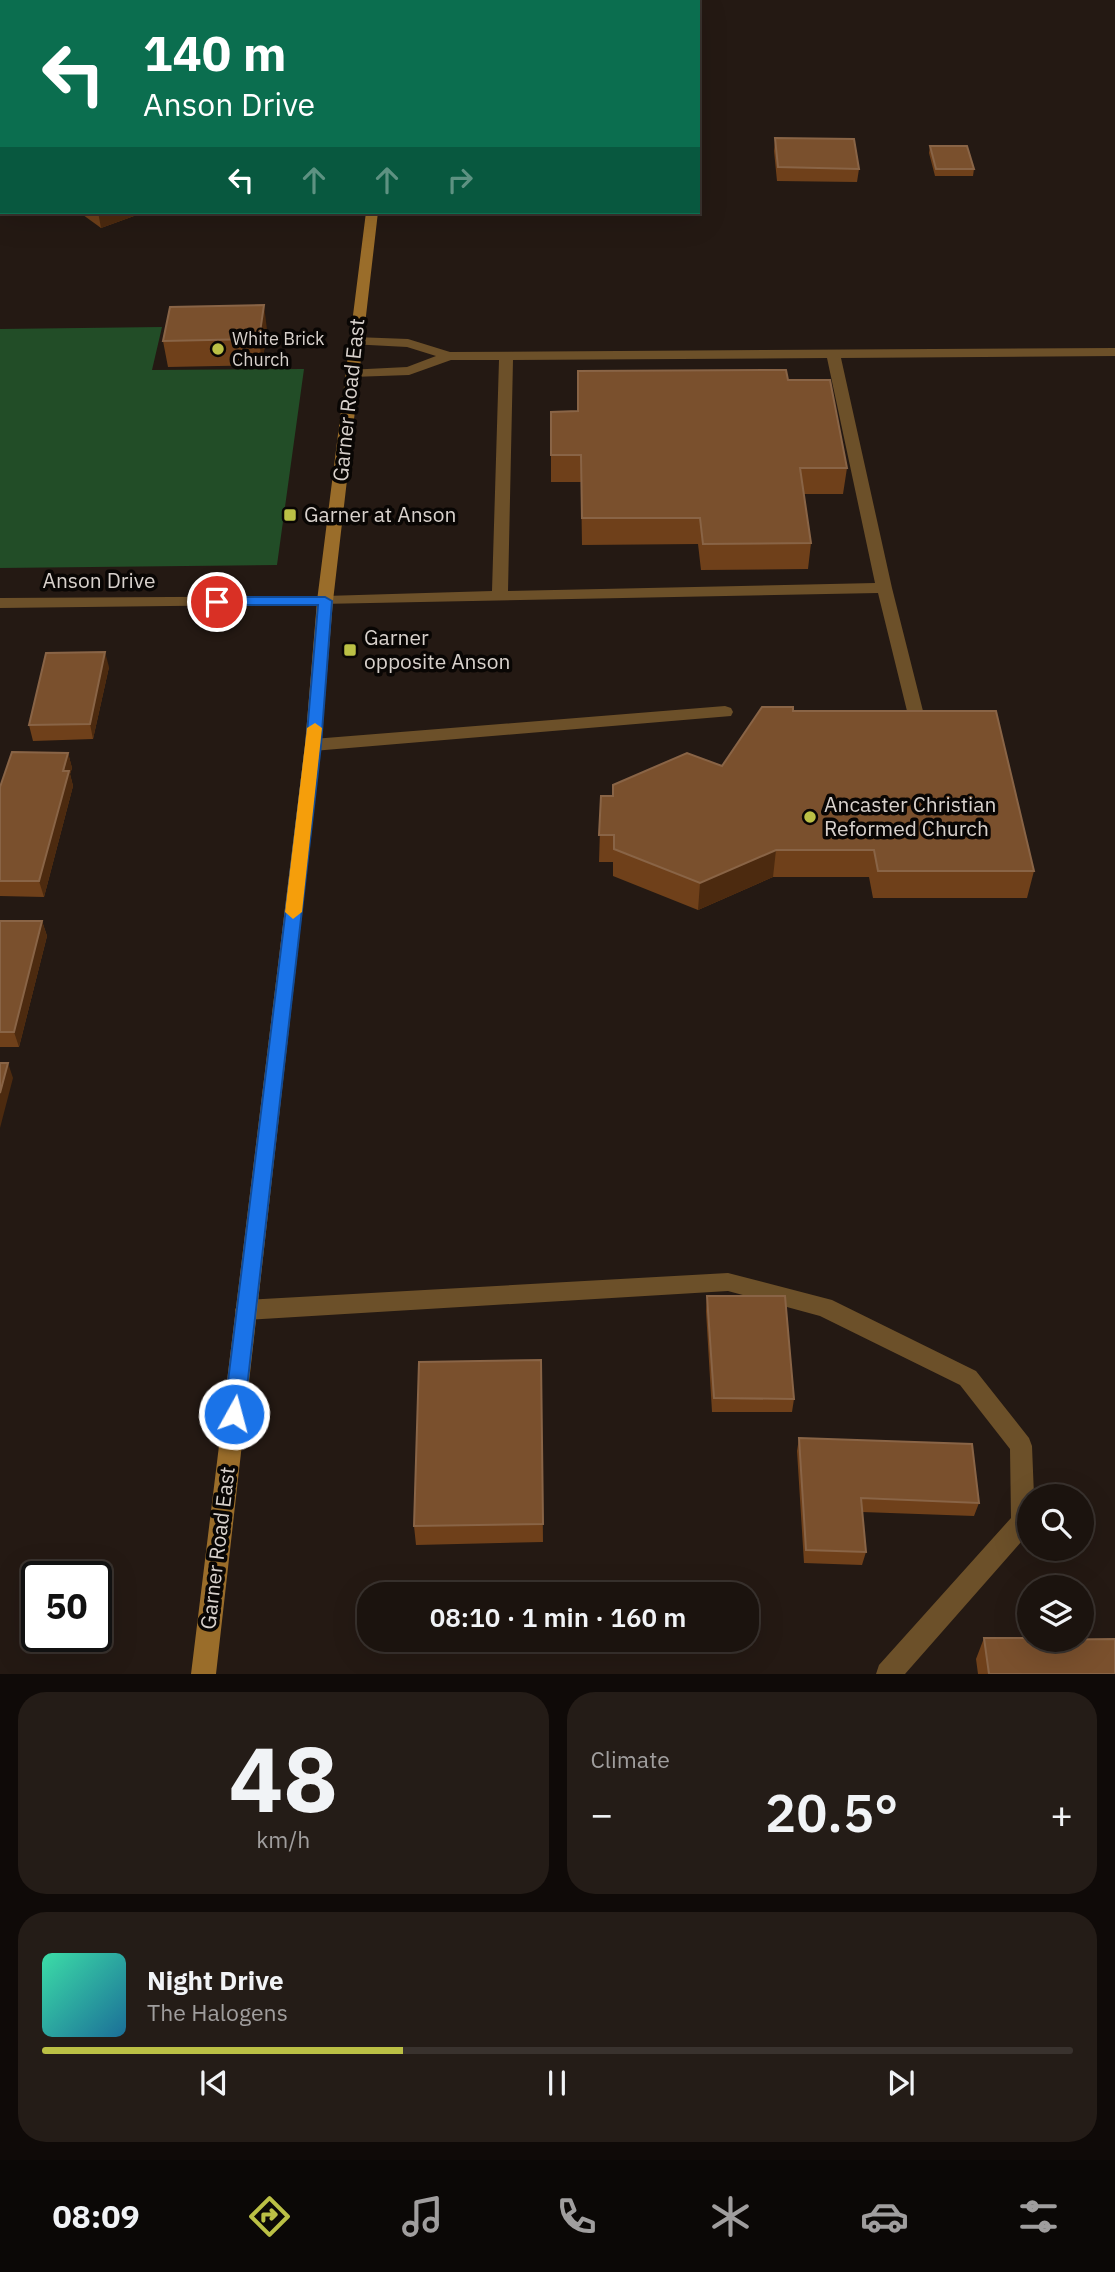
<!DOCTYPE html>
<html lang="en">
<head>
<meta charset="utf-8">
<style>
  body { margin:0; font-family:"IBM Plex Sans",sans-serif; background:#241c17; color:#f1f3f6; height:100vh; display:flex; flex-direction:column; font-size:26px; white-space:nowrap }
  * { box-sizing:border-box; margin:0 }
  p { font-size:23px; color:#a09e9e }
  .icon { flex:none; width:38px; height:38px; fill:none; stroke:currentColor; stroke-width:2; stroke-linecap:round; stroke-linejoin:round }
  .map { position:relative; height:1674px; overflow:hidden }
  .sheet { display:flex; flex-direction:column; gap:18px; padding:18px; background:#0f0a08; flex:1 }
  .sheet>* { flex:none }
  .banner { position:absolute; left:0px; top:0px; width:700px; height:214px; box-shadow:0 7px 28px #0002,0 0 0 2px #39322e; background:#0b6e4f; color:#fff; overflow:hidden }
  .tools { position:absolute; left:1017px; top:1484px; display:grid; gap:14px }
  .tools a { display:grid; place-items:center; width:77px; height:77px; border-radius:50%; background:#1b130e; box-shadow:0 7px 28px #0002,0 0 0 2px #39322e; font-size:35px }
  .speed { position:absolute; left:21px; top:1561px; display:flex; gap:14px; font-size:35px; font-weight:700; text-align:center }
  .speed>* { display:grid; place-content:center; width:91px; height:91px; border-radius:50%; background:#1b130e; box-shadow:0 7px 28px #0002,0 0 0 2px #39322e; line-height:1 }
  .speed .limit { border:4px solid #111; border-radius:10px; background:#fff; color:#111 }
  .pin { position:absolute; display:grid; place-items:center; width:60px; height:60px; color:#fff; margin:-30px; border:4px solid #fff; border-radius:50%; box-shadow:0 2px 7px #0007 }
  .me { position:absolute; width:77px; margin:-38px; rotate:7deg; stroke-linejoin:round; filter:drop-shadow(0 0 5px #0008) }
  .turn { display:flex; align-items:center; gap:24px; height:147px; padding:0 28px; font-size:32px }
  .turn .icon { width:91px; height:91px; stroke-width:2.5 }
  .turn b { display:block; font-size:49px; line-height:60px }
  .lanes { display:flex; align-items:center; height:66px; padding:0 28px; background:#0003; justify-content:center; gap:35px; direction:ltr }
  .lanes .off { opacity:.35 }
  .big { font-size:52px; font-weight:600; line-height:1.1 }
  .sheet .tile { flex:1; display:flex; flex-direction:column; justify-content:center; gap:10px; min-width:0; padding:0 24px; border-radius:28px; background:#241c17 }
  .sheet .dial { align-items:center; gap:0 }
  .dial b { font-size:91px; line-height:1 }
  .song { display:flex; align-items:center; gap:21px }
  .cover { width:84px; height:84px; border-radius:10px; background:linear-gradient(135deg,hsl(160 70% 55%),hsl(200 70% 35%)) }
  .played { height:7px; border-radius:4px; background:linear-gradient(90deg,#bbc045 35%,#39322e 35%) }
  .keys { display:flex; justify-content:space-around; direction:ltr }
  .heat { display:flex; justify-content:space-between; align-items:center; font-size:38px; direction:ltr }
  .sheet .tiles { flex:1; display:grid; gap:18px; grid-template-columns:1fr 1fr }
  .tile:last-child { grid-column:span 2 }
  .trip { position:absolute; left:357px; top:1582px; width:402px; height:70px; border-radius:28px; background:#1b130e; box-shadow:0 7px 28px #0002,0 0 0 2px #39322e; font-weight:600; line-height:70px; text-align:center }
  .tabs { display:flex; height:112px; justify-content:space-around; align-items:center; background:#0b0806; color:#a09e9e }
  .tabs .icon { width:49px; height:49px }
  .tabs .selected { color:#bbc045 }
  .tabs b { font-size:32px; color:#f1f3f6 }
  .map>svg:first-child { display:block }
  .green { fill:#224d27 }
  .lines { fill:none; stroke-linecap:round; stroke-linejoin:round }
  .lane { fill:#6c5029; fill-rule:evenodd }
  .street { fill:#6c5029; fill-rule:evenodd }
  .secondary { fill:#9a6d2a; fill-rule:evenodd }
  .wall { fill:#6f401a }
  .shaded-wall { fill:#4c2a0f }
  .building { fill:#7a502d; stroke:#896446; stroke-width:2 }
  .route { fill:#1a73e8; stroke:#114b97; stroke-width:2 }
  .slow { fill:#f59e0b }
  .poi-dot { fill:#bbc045; stroke:#090604; stroke-width:2.5 }
  .labels { text-anchor:middle; stroke-width:7; stroke-linejoin:round; paint-order:stroke }
  .far-poi-label { font-size:18px; fill:#d8d1cc; stroke:#090604; text-anchor:start }
  .street-label { font-size:21px; fill:#d8d1cc; stroke:#090604 }
  .poi-label { font-size:21px; fill:#d8d1cc; stroke:#090604; text-anchor:start }
</style>
</head>
<body>
<div class="map">
<svg width="1115" height="1674" viewBox="0 0 1115 1674">
  <rect width="100%" height="100%" fill="#241913"/>
  <!-- green -->
  <path class="green" d="M162 327 152 370 304 369 277 565 0 568V329Z"/>
  <g class="lines">
    <!-- lane -->
    <path class="lane" d="M355 337 408 339 450 352 1115 348V356L841 358 892 588 923 711 915 717 907 711 878 593 320 604 317 601 325 596 492 591 499 360H451L409 375 352 377 347 376V370L407 367 436 356 407 347 350 344V338ZM827 358 875 583 508 591 513 360Z
      M725 706 731 708 733 712 731 716 313 751 305 745 313 739Z
      M728 1273 832 1300 976 1371 1029 1438 1032 1446 1034 1496H1029V1533L905 1674H876L879 1665 1011 1518 1010 1449 960 1385 820 1316 728 1291 246 1320 238 1317 235 1310 238 1303 246 1300Z"/>
    <!-- street -->
    <path class="street" d="M0 128H2V134H0Z
      M325 596 333 601 330 604 0 608V598Z"/>
    <!-- secondary -->
    <path class="secondary" d="M394 0H404V2H394Z
      M366 212H378L333 601 321 745 216 1674H191L305 745 317 601Z"/>
  </g>
  <!-- wall -->
  <path class="wall" d="M775 138 859 169 857 182 777 181 774 151Z
    M930 146 974 169 973 176H935L929 153Z
    M0 152H2V199H0Z
    M79 212H145L101 228Z
    M267 330 262 365 168 367 163 341Z
    M788 380 847 468 843 494H804L811 543 808 569 701 570 698 544 582 545 581 482H551V412L578 411Z
    M109 667 93 739 33 741 29 725Z
    M793 711 1034 871 1027 898H873L869 877H773L698 910 613 876V862H599L601 796H613L722 766Z
    M68 753 72 768 70 774 73 786 44 897 0 896V787Z
    M0 921H42L47 936 19 1047H0Z
    M707 1296 794 1399 792 1412H712L706 1311Z
    M541 1360 543 1542 416 1545 414 1526Z
    M799 1438 979 1503 974 1516 862 1512 866 1552 862 1565 804 1563 797 1451Z
    M984 1638 1115 1674H978L976 1659Z"/>
  <!-- shaded-wall -->
  <path class="shaded-wall" d="M98 212H145L101 228Z
    M264 305 267 330 262 365 259 339Z
    M105 652 109 667 93 739 90 724Z
    M68 753 72 768 70 774 73 786 44 897 39 881Z
    M776 850 773 877 698 910 700 883Z
    M42 921 47 936 19 1047 14 1032Z
    M8 1063 13 1078 0 1128V1093Z"/>
  <!-- building -->
  <path class="building" d="M775 138 854 139 859 169 778 167Z
    M930 146H967L974 169H936Z
    M0 152H2V185H0Z
    M264 305 259 339 163 341 170 307Z
    M786 370 788 380H830L847 468H800L811 543 703 544 700 518H582L581 455H551V412L578 411V371Z
    M105 652 90 724 29 725 46 653Z
    M762 707H793V711H996L1034 871H878L874 850H776L700 883 614 849V835H599L601 796H613V785L687 753 722 766Z
    M12 752 68 753 63 771H69L39 881H0V787Z
    M0 921H42L14 1032H0Z
    M0 1063H8L0 1093Z
    M707 1296H785L794 1399 714 1398Z
    M541 1360 543 1524 414 1526 419 1362Z
    M799 1438 972 1444 979 1503 861 1498 866 1552 806 1550Z
    M984 1638H1029V1640L1115 1639V1674H989Z"/>
  <!-- route -->
  <path class="route" d="M217 597H325L332 601 321 745 244 1414 241 1421 234 1423 227 1421 224 1414 306 745 318 605H212V599Z"/>
  <!-- slow -->
  <path class="slow" d="M315 723 322 728 302 912 293 919 285 912 307 728Z"/>
  <!-- markers -->
  <g class="poi-dot">
    <circle cx="218" cy="349" r="7"/>
    <rect x="283" y="508" width="14" height="14" rx="3.5"/>
    <rect x="343" y="643" width="14" height="14" rx="3.5"/>
    <circle cx="810" cy="817" r="7"/>
  </g>
  <g class="labels">
    <!-- far-poi labels -->
    <g class="far-poi-label">
      <text x="232" y="345">White Brick<tspan x="232" dy="21">Church</tspan></text>
    </g>
    <!-- street labels -->
    <g class="street-label">
      <text transform="translate(349 400) rotate(-84)" y="7">Garner Road East</text>
      <text x="99" y="588">Anson Drive</text>
      <text transform="translate(218 1548) rotate(-83)" y="7">Garner Road East</text>
    </g>
    <!-- poi labels -->
    <g class="poi-label">
      <text x="304" y="522">Garner at Anson</text>
      <text x="364" y="645">Garner<tspan x="364" dy="24">opposite Anson</tspan></text>
      <text x="824" y="812">Ancaster Christian<tspan x="824" dy="24">Reformed Church</tspan></text>
    </g>
  </g>
</svg>
<div class="tools">
<a><svg class="icon" aria-label="search" viewBox="0 0 24 24"><circle cx="10" cy="10" r="6"/><path d="M15 15l6 6"/></svg></a>
<a><svg class="icon" aria-label="layers" viewBox="0 0 24 24"><path d="M12 4l9 5-9 5-9-5zM3 14l9 5 9-5"/></svg></a>
</div>
<div class="speed"><div class="limit">50</div></div>
<div class="pin" style="left:217px;top:602px;background:#d93025"><svg class="icon" aria-label="arrive" viewBox="0 0 24 24"><path d="M6 21V4h12l-3 4 3 4H6"/></svg></div>
<svg class="me" style="left:234px;top:1414px" viewBox="-20 -20 40 40"><circle r="17" fill="#1a73e8" stroke="#fff" stroke-width="3"/><path d="M0-11L8 9 0 5-8 9z" fill="#fff"/></svg>
<div class="trip">08:10 · 1 min · 160 m</div>
<div class="banner">
<div class="turn"><svg class="icon" aria-label="left" viewBox="0 0 24 24"><path d="M17 20v-9H6M10 6l-5 5 5 5"/></svg><div><b>140 m</b>Anson Drive</div></div>
<div class="lanes"><svg class="icon" aria-label="left" viewBox="0 0 24 24"><path d="M17 20v-9H6M10 6l-5 5 5 5"/></svg><svg class="icon off" aria-label="ahead" viewBox="0 0 24 24"><path d="M12 20V5M6 11l6-6 6 6"/></svg><svg class="icon off" aria-label="ahead" viewBox="0 0 24 24"><path d="M12 20V5M6 11l6-6 6 6"/></svg><svg class="icon off" aria-label="right" viewBox="0 0 24 24"><path d="M7 20v-9h11M14 6l5 5-5 5"/></svg></div>
</div>
</div>
<section class="sheet">
<div class="tiles">
<div class="tile dial"><b>48</b><p>km/h</p></div>
<div class="tile"><p>Climate</p>
<div class="heat"><a>−</a><b class="big">20.5°</b><a>+</a></div>
</div>
<div class="tile">
<div class="song"><i class="cover"></i><div><b>Night Drive</b><p>The Halogens</p></div></div>
<div class="played"></div>
<div class="keys"><svg class="icon" aria-label="previous" viewBox="0 0 24 24"><path d="M18 5L8 12l10 7zM5 5v14"/></svg><svg class="icon" aria-label="pause" viewBox="0 0 24 24"><path d="M8 5v14M16 5v14"/></svg><svg class="icon" aria-label="next" viewBox="0 0 24 24"><path d="M6 5l10 7-10 7zM19 5v14"/></svg></div>
</div>
</div>
</section>
<nav class="tabs">
<b>08:09</b>
<svg class="icon selected" aria-label="directions" viewBox="0 0 24 24"><path d="M12 3l9 9-9 9-9-9zM9 14v-3h6M13 9l2 2-2 2"/></svg>
<svg class="icon" aria-label="music" viewBox="0 0 24 24"><path d="M9 18V5l10-2v13"/><circle cx="6" cy="18" r="3"/><circle cx="16" cy="16" r="3"/></svg>
<svg class="icon" aria-label="phone" viewBox="0 0 24 24"><path d="M5 4h4l2 5-3 2q2 4 5 5l2-3 5 2v4C11 20 4 13 5 4z"/></svg>
<svg class="icon" aria-label="climate" viewBox="0 0 24 24"><path d="M12 3v18M4 7l16 10M4 17L20 7"/></svg>
<svg class="icon" aria-label="car" viewBox="0 0 24 24"><path d="M5 17H2v-5l4-1 3-4h7l3 4 3 1v5h-3M9 17h6M6 11h13"/><circle cx="7" cy="17" r="2"/><circle cx="17" cy="17" r="2"/></svg>
<svg class="icon" aria-label="filters" viewBox="0 0 24 24"><path d="M4 7h16M4 17h16"/><circle cx="9" cy="7" r="2"/><circle cx="15" cy="17" r="2"/></svg>
</nav>
</body>
</html>
